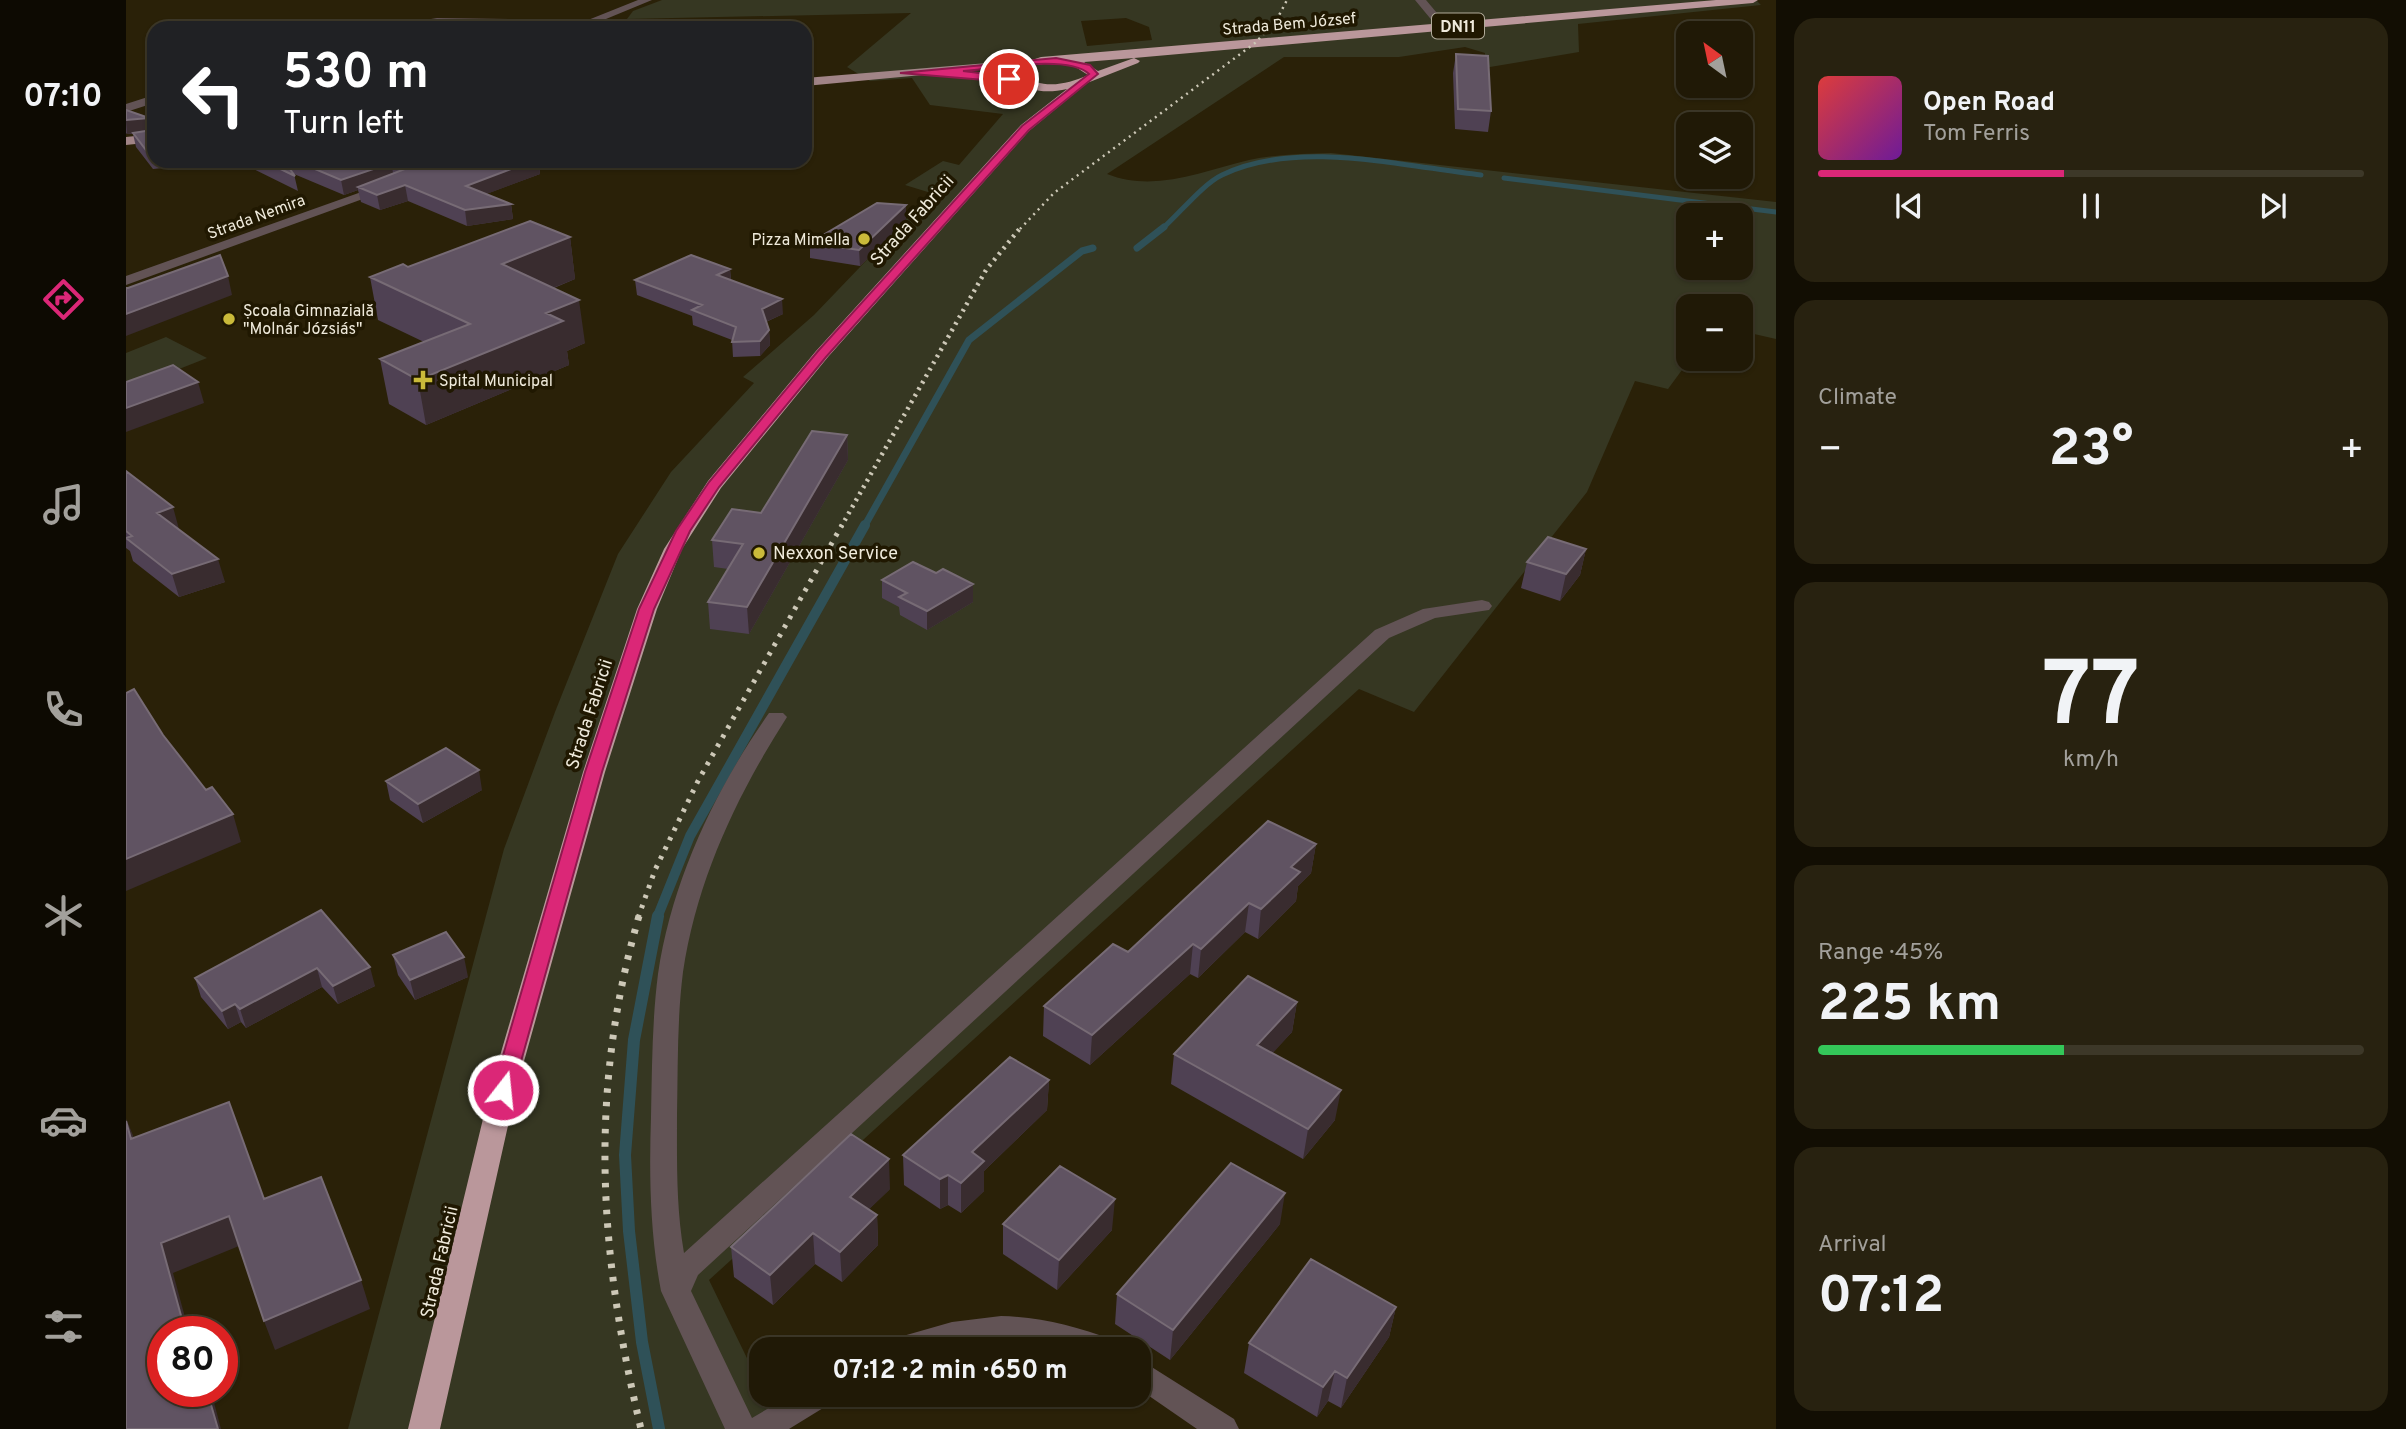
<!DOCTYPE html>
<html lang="en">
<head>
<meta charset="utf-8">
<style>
  body { margin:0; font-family:Overpass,sans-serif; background:#282210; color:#f1f3f6; height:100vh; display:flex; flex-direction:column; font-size:26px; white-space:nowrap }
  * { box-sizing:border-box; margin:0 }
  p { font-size:23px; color:#a2a09b }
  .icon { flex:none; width:38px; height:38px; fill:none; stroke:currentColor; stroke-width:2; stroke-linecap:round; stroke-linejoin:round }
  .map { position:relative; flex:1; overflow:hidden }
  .side { display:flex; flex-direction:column; gap:18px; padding:18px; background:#120e03; width:630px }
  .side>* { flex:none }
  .guide { position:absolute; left:21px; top:21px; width:665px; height:147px; border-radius:21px; box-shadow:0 2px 5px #0004,0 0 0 2px #3d3828; background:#202124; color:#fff; overflow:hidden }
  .needle { width:46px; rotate:327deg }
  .buttons { position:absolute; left:1550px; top:21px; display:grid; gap:14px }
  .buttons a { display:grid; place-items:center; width:77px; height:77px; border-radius:14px; background:#201906; box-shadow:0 2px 5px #0004,0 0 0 2px #3d3828; font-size:35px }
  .speed { position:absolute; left:21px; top:1316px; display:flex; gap:14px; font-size:35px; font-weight:700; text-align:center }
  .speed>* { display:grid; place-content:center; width:91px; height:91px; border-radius:50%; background:#201906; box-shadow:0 2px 5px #0004,0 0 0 2px #3d3828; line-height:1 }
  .speed .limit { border:10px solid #d22; background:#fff; color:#111 }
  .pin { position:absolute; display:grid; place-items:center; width:60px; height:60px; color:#fff; margin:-30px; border:4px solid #fff; border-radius:50%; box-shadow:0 2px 7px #0007 }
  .me { position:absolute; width:77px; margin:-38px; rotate:16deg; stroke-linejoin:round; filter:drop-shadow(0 0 5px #0008) }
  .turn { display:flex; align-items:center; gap:24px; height:147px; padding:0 21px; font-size:32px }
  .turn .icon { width:91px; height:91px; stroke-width:2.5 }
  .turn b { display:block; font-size:49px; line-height:60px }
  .big { font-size:52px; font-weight:700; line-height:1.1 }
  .side .card { flex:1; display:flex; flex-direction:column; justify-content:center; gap:10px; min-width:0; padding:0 24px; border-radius:21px; background:#282210 }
  .side .dial { align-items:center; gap:0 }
  .dial b { font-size:91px; line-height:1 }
  .song { display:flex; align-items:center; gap:21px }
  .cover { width:84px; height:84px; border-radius:10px; background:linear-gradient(135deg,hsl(0 70% 55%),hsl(280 70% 35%)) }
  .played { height:7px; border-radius:4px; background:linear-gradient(90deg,#db2777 45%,#3d3828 45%) }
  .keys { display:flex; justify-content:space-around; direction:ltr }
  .heat { display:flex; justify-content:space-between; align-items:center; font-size:38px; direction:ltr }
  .charge { height:10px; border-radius:5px; background:linear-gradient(90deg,#34c759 45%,#3d3828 0) }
  .trip { position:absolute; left:623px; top:1337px; width:402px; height:70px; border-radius:21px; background:#201906; box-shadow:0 2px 5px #0004,0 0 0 2px #3d3828; font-weight:700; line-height:70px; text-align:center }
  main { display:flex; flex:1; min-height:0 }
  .menu { display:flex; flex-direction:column; width:126px; justify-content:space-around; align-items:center; background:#0d0a02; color:#a2a09b }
  .menu .icon { width:49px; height:49px }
  .menu .active { color:#db2777 }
  .menu b { font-size:32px; color:#f1f3f6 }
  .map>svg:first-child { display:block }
  .green { fill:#363722; fill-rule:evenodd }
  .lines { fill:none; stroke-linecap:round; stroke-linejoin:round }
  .stream-far3 { stroke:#2f5158; stroke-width:5 }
  .stream-far2 { stroke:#2f5158; stroke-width:7 }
  .stream-far1 { stroke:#2f5158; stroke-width:10 }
  .stream { stroke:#2f5158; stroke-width:12 }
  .minor { fill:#625355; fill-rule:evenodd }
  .major { fill:#a18487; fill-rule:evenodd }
  .highway { fill:#ba979b; fill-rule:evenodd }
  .rail-far3 { stroke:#cdc8b7; stroke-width:2.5; stroke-dasharray:2 4.5; stroke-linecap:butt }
  .rail-far2 { stroke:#cdc8b7; stroke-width:4.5; stroke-dasharray:2.5 5; stroke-linecap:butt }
  .rail-far1 { stroke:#cdc8b7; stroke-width:5; stroke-dasharray:3.5 7; stroke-linecap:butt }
  .rail { stroke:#cdc8b7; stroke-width:7; stroke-dasharray:4.5 9; stroke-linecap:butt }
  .wall { fill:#4f4153 }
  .shaded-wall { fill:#392c2f }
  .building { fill:#605362; stroke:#776b75; stroke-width:2 }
  .route { fill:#db2777; stroke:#8e194d; stroke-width:2 }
  .poi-dot { fill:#caba3a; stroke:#201801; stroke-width:2.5 }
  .labels { text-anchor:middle; stroke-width:7; stroke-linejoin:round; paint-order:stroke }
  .far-street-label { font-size:16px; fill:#efeadb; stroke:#201801 }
  .shield { fill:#201801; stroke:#b1ab9a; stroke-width:2 }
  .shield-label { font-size:16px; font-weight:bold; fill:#efeadb }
  .far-poi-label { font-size:16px; fill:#efeadb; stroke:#201801; text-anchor:start }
  .street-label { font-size:18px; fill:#efeadb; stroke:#201801 }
  .poi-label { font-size:18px; fill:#efeadb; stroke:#201801; text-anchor:start }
</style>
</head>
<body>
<main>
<nav class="menu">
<b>07:10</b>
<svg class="icon active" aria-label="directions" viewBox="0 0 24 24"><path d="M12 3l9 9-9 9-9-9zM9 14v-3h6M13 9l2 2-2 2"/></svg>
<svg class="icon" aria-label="music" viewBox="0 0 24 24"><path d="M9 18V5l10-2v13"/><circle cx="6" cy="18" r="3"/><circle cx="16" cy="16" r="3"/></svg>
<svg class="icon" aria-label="phone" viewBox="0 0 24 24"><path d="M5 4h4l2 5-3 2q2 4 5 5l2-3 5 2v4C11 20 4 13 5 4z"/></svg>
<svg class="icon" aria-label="climate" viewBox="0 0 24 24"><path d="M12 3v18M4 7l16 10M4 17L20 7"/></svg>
<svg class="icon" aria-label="car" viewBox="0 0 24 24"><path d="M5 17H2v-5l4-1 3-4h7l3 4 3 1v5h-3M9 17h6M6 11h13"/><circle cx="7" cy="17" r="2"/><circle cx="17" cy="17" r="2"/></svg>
<svg class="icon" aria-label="filters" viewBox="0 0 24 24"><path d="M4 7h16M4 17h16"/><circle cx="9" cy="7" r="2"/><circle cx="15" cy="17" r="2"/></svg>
</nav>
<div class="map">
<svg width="1650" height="1429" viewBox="0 0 1650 1429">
  <rect width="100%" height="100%" fill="#2a2108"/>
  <!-- green -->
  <path class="green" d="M536 0H1630L1635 5 1452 24 1453 52 1358 68 1359 53 1339 47 1273 57H1158L981 174C1029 193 1076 171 1123 160 1150 154 1177 154 1205 153L1650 202V339L1615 331V306H1563L1564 359 1542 389 1509 381 1461 492 1288 712 1233 689 583 1280 635 1387V1395H639L656 1429H222L378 849 429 712 492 554 545 472 628 383 617 377 688 315 805 193 779 185 817 161 833 165 877 114 804 105 786 78 744 81 721 67 785 13 501 19 507 11ZM1000 18 1023 27 1026 40 961 46 955 21ZM1563 215H1615V268H1563Z
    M40 337 81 358 0 390V353Z"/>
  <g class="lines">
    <!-- stream-far3 -->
    <path class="stream-far3" d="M1378 178 1650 212
      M1036 229C1053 214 1077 184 1096 175 1170 139 1276 166 1355 175"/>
    <!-- stream-far2 -->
    <path class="stream-far2" d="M1011 248 1038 227
      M738 527 843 340 956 251 967 248"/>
    <!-- stream-far1 -->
    <path class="stream-far1" d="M531 918 564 836 739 525"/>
    <!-- stream -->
    <path class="stream" d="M532 916 508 1040 499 1155 503 1231 516 1342 533 1429"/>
    <!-- minor -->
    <path class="minor" d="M512 0H526L463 26 311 24 251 28 311 18 462 20Z
      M1289 0H1300L1321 25V29H1313Z
      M28 95V103L0 112V104Z
      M255 185 267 188 0 285V276Z
      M1356 600 1363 602 1366 606 1363 610 1309 618 1263 638 572 1275 565 1291 626 1418 665 1395H706L702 1405 663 1429H599L535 1291C524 1233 523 1176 525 1117 526 1069 526 1021 532 974 546 880 589 790 643 713H657L661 717C611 795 571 879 557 972 551 1019 552 1067 551 1115 551 1161 550 1207 558 1253L1249 630 1297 609Z
      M875 1316C915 1317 949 1326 987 1340L991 1349H938L875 1342 821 1349H759L763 1340 826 1322Z
      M1013 1359 1108 1419 1113 1429H1071L1013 1389Z"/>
    <!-- major -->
    <path class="major" d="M910 59 914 60V64L679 86V78Z
      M28 134V142L0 145V137Z"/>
    <!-- highway -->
    <path class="highway" d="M1590 0H1632L1627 3 1008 58 1014 61 1012 63 961 83 903 131 702 357 595 488 556 549 531 609 479 772 390 1090 314 1429H282L364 1090 457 772 511 609 538 549 582 481 690 351 895 125 941 89C919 94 899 92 883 74L891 65 915 57ZM1008 58 972 71 958 62ZM926 63 948 66 962 75C940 85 915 90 896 74L908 65Z"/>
    <!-- rail-far3 -->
    <path class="rail-far3" d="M894 229 928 193 1129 43 1150 21 1161 0"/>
    <!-- rail-far2 -->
    <path class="rail-far2" d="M715 527 860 270 895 227"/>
    <!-- rail-far1 -->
    <path class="rail-far1" d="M512 918 529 870 572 781 716 525"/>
    <!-- rail -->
    <path class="rail" d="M513 916C462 1092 473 1253 515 1429"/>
  </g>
  <!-- wall -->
  <path class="wall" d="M1330 54 1365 111 1362 132 1329 129 1327 73Z
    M0 110 26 130 28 120V161H47L46 167 27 169 10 147 7 134H1L0 133Z
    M111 161H420L413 164 414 174 360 194 385 204 387 219 341 226 282 201 254 210 235 202 232 190 218 195 168 174 172 191Z
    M780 205V220L734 266 684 258V243Z
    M444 237 449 279 428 288 459 343 441 351 443 365 300 425 263 404 254 359 298 342 252 320 244 277 282 267Z
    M604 269 605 280 657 314 640 322 643 330 644 345 634 356 607 357 606 340 567 325 566 316 511 295 509 280Z
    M721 435 722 460 623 634 584 629 582 602 602 569 588 567 586 540 635 513Z
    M0 471 53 529 99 582 53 597 7 561 4 551 0 548Z
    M1460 549 1454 575 1434 601 1395 588 1401 562Z
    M756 580 847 602 801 630 774 615 773 607 756 598Z
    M260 781 356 790 297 823 264 800Z
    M1190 844 1185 873 1172 886 1170 901 1132 939 1119 932 1072 978 1064 974 964 1065 917 1036 918 1006 1002 952Z
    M195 910 249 986 212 1004 196 987 120 1028 115 1022 102 1029 75 997 69 978Z
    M267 955 342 977 289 1000 272 975Z
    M1171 1002 1166 1032 1146 1053 1209 1120 1177 1159 1045 1084 1048 1054Z
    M923 1080 921 1110 858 1171V1191L835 1213 822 1205 814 1209 778 1185 777 1155Z
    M764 1189 743 1209 751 1215 752 1245 716 1282 689 1264 647 1305 608 1277 605 1247Z
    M877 1224 986 1230 931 1290 877 1254Z
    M1154 1224 1044 1360 989 1324 991 1294Z
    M1270 1307 1263 1337 1215 1408 1202 1401 1191 1417 1118 1373 1123 1343Z"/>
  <!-- shaded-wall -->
  <path class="shaded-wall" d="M23 118 26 132 1 134 0 120Z
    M398 161H420L413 164 414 174 342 201 340 186Z
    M265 163 268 177 232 187V190L218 195 215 180Z
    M279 185 282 201 254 210 251 195Z
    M385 204 387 219 341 226 339 210Z
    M780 205V220L734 266 733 250Z
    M444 237 449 279 382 306 376 264Z
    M604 269 605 283 591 275Z
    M102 276 106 295 0 336V314Z
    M656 299 657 314 637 323 636 309Z
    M453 300 459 343 441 351 443 365 300 425 292 380 420 313Z
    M643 330 644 345 634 356V341Z
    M72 382 78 403 0 432V408Z
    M721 435 722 460 623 634 621 607Z
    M47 507 53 529 31 513Z
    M1460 549 1454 575 1434 601 1440 574Z
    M92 559 99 582 53 597 46 574Z
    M847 584V602L801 630V611Z
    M353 770 356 790 297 823 292 804Z
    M107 814 115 842 0 891V859Z
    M1190 844 1185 873 1172 886 1170 901 1132 939 1135 909 1165 867Z
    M1123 903 1119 932 1072 978 1075 949Z
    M1067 944 1064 974 964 1065 966 1035Z
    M338 957 342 977 289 1000 284 980Z
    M244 967 249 986 212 1004 207 986Z
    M191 968 196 987 120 1028 114 1009Z
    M1171 1002 1166 1032 1127 1075 1131 1045Z
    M109 1004 115 1022 102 1029 96 1011Z
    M923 1080 921 1110 858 1171V1191L835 1213V1183L846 1152Z
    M1215 1090 1209 1120 1177 1159 1182 1129Z
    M0 1118 8 1138 5 1139Z
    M763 1159 764 1189 725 1227 724 1197Z
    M822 1175V1205L814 1209V1179Z
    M1159 1193 1154 1224 1044 1360 1047 1330Z
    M989 1199 986 1230 931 1290 933 1260Z
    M751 1215 752 1245 716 1282 714 1252Z
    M103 1216 113 1246 47 1273 63 1332 57 1323 35 1243Z
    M687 1233 689 1264 647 1305 644 1275Z
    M235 1280 244 1309 149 1350 138 1321Z
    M1270 1307 1263 1337 1215 1408 1221 1378Z
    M1209 1371 1202 1401 1191 1417 1197 1387Z
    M81 1391H85L95 1429H92Z"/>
  <!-- building -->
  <path class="building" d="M1330 54 1362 56 1365 111 1332 109Z
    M0 110 23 118 0 120Z
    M27 119 28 120V154H23L7 133 26 130Z
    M138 161H158L169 176Z
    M170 161H406L340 186 385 204 339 210 279 185 251 195 232 187 279 169 265 163 215 180Z
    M751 203 780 205 733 250 684 243Z
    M404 221 444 237 376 264 453 300 420 313 437 321 292 380 254 359 344 324 244 277 277 264 282 267Z
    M94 255 102 276 0 314V288H2Z
    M565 255 604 269 591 275 656 299 636 309 643 330 634 341 606 342 610 327 566 310 576 305 509 280Z
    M47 365 72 382 0 408V382Z
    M686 431 721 435 621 607 582 602 617 544 586 540 606 509 635 513Z
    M0 471 47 507 31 513 92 559 46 574 0 538 6 536 0 531Z
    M1422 537 1460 549 1440 574 1401 562Z
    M787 562 810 573 817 569 847 584 801 611 773 597 781 593 756 580Z
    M8 689 37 735 80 790 86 787 107 814 0 859V693Z
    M320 748 353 770 292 804 260 781Z
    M1142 821 1190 844 1165 867 1174 872 1135 909 1123 903 1075 949 1067 944 966 1035 918 1006 987 944 1002 952Z
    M195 910 244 967 207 986 191 968 114 1009 109 1004 96 1011 69 978Z
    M320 932 338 957 284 980 267 955Z
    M1122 976 1171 1002 1131 1045 1215 1090 1182 1129 1048 1054Z
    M884 1057 923 1080 846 1152 858 1161 835 1183 822 1175 814 1179 777 1155Z
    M103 1102 138 1199 195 1177 235 1280 138 1321 103 1216 35 1243 57 1323 62 1321 65 1332H37V1391H81L92 1429H0V1121L5 1139Z
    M725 1134 763 1159 724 1197 751 1215 714 1252 687 1233 644 1275 605 1247Z
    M1105 1163 1159 1193 1047 1330 991 1294Z
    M934 1166 989 1199 933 1260 877 1224Z
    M1185 1259 1270 1307 1221 1378 1209 1371 1197 1387 1123 1343Z"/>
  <!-- route -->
  <path class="route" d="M930 58 964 65 972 74 903 130 700 357 593 487 564 531 528 609 476 772 387 1090 384 1095H370L367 1090 459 772 513 609 550 531 583 482 692 351 896 126 963 74C943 54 865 69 837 71L886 77 883 82 774 73Z"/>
  <!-- markers -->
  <g class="poi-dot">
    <circle cx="738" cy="239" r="7"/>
    <circle cx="103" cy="319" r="7"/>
    <path d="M293.5 369.5h7v7h7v7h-7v7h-7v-7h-7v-7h7z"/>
    <circle cx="633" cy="553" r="7"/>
  </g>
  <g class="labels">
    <!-- far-street labels -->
    <g class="far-street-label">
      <text transform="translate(1163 23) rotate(-5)" y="6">Strada Bem József</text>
      <text transform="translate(130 216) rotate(-20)" y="6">Strada Nemira</text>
    </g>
    <!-- shield labels -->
    <rect class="shield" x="1306" y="13.5" width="52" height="25" rx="5"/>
    <g class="shield-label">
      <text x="1332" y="32">DN11</text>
    </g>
    <!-- far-poi labels -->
    <g class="far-poi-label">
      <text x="724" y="245" text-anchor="end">Pizza Mimella</text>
      <text x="117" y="316">Școala Gimnazială<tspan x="117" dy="18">"Molnár Józsiás"</tspan></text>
      <text x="313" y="386">Spital Municipal</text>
    </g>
    <!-- street labels -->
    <g class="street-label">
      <text transform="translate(786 220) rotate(-48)" y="6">Strada Fabricii</text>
      <text transform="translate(463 714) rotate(-72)" y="6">Strada Fabricii</text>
      <text transform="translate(313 1262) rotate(-77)" y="6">Strada Fabricii</text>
    </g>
    <!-- poi labels -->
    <g class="poi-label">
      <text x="647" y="559">Nexxon Service</text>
    </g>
  </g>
</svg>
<div class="buttons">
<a><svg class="needle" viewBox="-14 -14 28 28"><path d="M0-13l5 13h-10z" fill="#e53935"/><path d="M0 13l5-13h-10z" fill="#a2a09b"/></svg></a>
<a><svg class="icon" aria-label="layers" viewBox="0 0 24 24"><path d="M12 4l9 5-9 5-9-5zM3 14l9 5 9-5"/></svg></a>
<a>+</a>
<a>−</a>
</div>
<div class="speed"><div class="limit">80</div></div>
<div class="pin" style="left:883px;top:79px;background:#d93025"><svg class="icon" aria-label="arrive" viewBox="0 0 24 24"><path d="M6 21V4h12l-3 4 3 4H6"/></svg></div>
<svg class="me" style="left:377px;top:1090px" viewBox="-20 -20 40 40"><circle r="17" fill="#db2777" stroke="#fff" stroke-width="3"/><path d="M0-11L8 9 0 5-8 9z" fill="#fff"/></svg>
<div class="trip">07:12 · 2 min · 650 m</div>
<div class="guide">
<div class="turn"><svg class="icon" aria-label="left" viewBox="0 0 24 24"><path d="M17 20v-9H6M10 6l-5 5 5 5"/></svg><div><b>530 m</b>Turn left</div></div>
</div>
</div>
<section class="side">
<div class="card">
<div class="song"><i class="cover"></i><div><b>Open Road</b><p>Tom Ferris</p></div></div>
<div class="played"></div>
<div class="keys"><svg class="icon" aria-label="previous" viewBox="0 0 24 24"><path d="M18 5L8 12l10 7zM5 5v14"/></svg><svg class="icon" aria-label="pause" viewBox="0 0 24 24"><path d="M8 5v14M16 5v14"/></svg><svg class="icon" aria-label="next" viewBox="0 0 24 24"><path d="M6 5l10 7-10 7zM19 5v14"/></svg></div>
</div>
<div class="card"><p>Climate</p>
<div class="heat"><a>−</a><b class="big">23°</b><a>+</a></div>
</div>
<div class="card dial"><b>77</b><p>km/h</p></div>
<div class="card"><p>Range · 45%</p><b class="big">225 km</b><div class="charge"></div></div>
<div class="card"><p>Arrival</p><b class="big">07:12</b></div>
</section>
</main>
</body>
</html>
